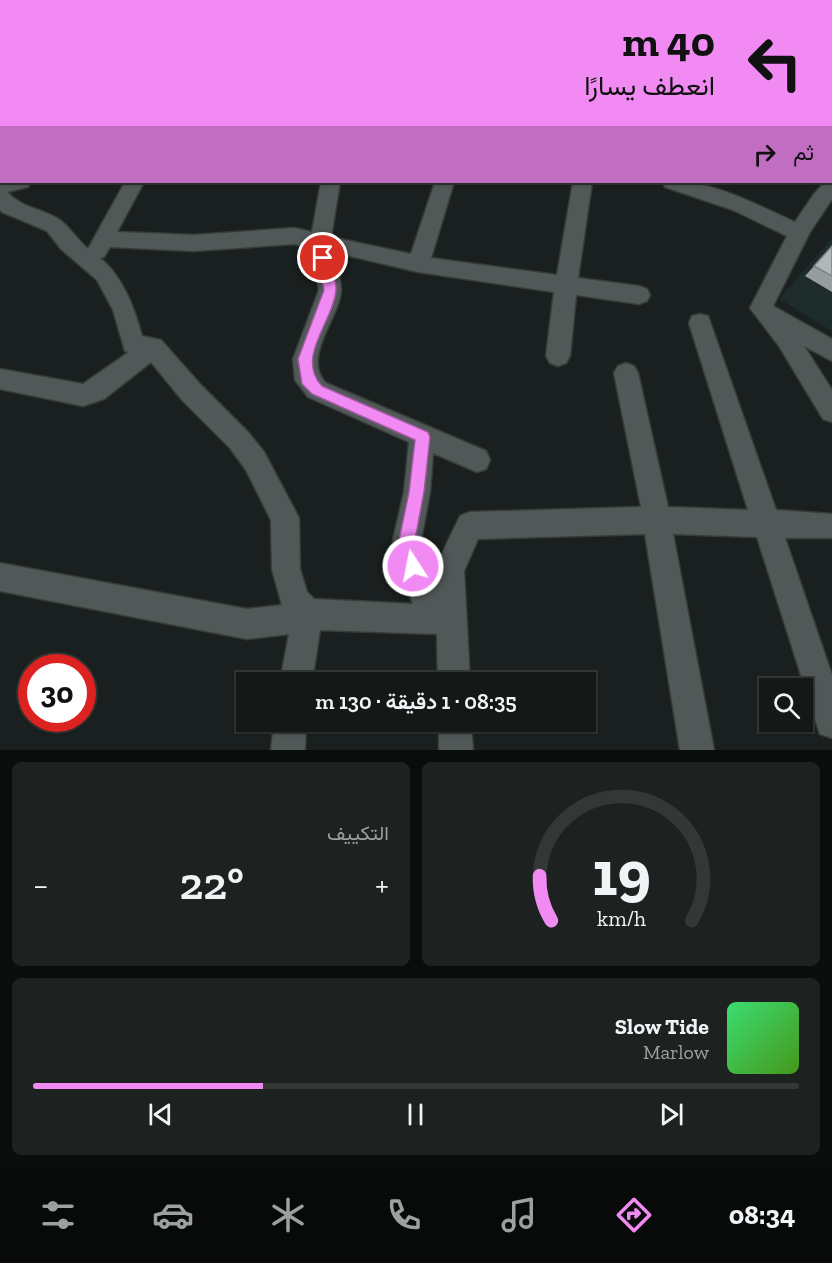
<!DOCTYPE html>
<html lang="ar">
<head>
<meta charset="utf-8">
<style>
  body { margin:0; font-family:"Zilla Slab",Vazirmatn,serif; background:#1d2120; color:#f1f3f6; direction:rtl; height:100vh; display:flex; flex-direction:column; font-size:22px; white-space:nowrap }
  * { box-sizing:border-box; margin:0 }
  p { font-size:20px; color:#9da0a1 }
  .icon { flex:none; width:33px; height:33px; fill:none; stroke:currentColor; stroke-width:2; stroke-linecap:round; stroke-linejoin:round }
  .map { position:relative; height:750px; overflow:hidden; direction:ltr }
  .details { display:flex; flex-direction:column; gap:12px; padding:12px; background:#0b0d0d; flex:1 }
  .details>* { flex:none }
  .guide { position:absolute; left:0px; top:0px; width:832px; height:183px; box-shadow:0 2px 4px #0004,0 0 0 2px #333736; direction:rtl; background:#f28af3; color:#111; overflow:hidden }
  .tools { position:absolute; left:759px; top:678px; display:grid; gap:12px }
  .tools a { display:grid; place-items:center; width:54px; height:54px; border-radius:0px; background:#141817; box-shadow:0 2px 4px #0004,0 0 0 2px #333736; font-size:30px }
  .speed { position:absolute; left:18px; top:654px; display:flex; gap:12px; font-size:30px; font-weight:700; text-align:center }
  .speed>* { display:grid; place-content:center; width:78px; height:78px; border-radius:50%; background:#141817; box-shadow:0 2px 4px #0004,0 0 0 2px #333736; line-height:1 }
  .speed .limit { border:9px solid #d22; background:#fff; color:#111 }
  .pin { position:absolute; display:grid; place-items:center; width:51px; height:51px; color:#fff; margin:-26px; border:3px solid #fff; border-radius:50%; box-shadow:0 2px 6px #0007 }
  .me { position:absolute; width:66px; margin:-33px; rotate:349deg; stroke-linejoin:round; filter:drop-shadow(0 0 4px #0008) }
  .turn { display:flex; align-items:center; gap:21px; height:126px; padding:0 18px; font-size:27px }
  .turn .icon { width:78px; height:78px; stroke-width:2.5 }
  .turn b { display:block; font-size:42px; line-height:51px }
  .then { display:flex; align-items:center; height:57px; padding:0 18px; background:#0003; gap:12px; font-size:22px }
  .big { font-size:45px; font-weight:600; line-height:1.1 }
  .details .widget { flex:1; display:flex; flex-direction:column; justify-content:center; gap:9px; min-width:0; padding:0 21px; border-radius:9px; background:#1d2120 }
  .details .dial { align-items:center; gap:0 }
  .dial svg { height:156px; overflow:visible; fill:none; stroke:#333736; stroke-width:7; stroke-linecap:round; text-anchor:middle }
  .dial text { fill:#f1f3f6; stroke:none }
  .song { display:flex; align-items:center; gap:18px }
  .cover { width:72px; height:72px; border-radius:9px; background:linear-gradient(135deg,hsl(140 70% 55%),hsl(100 70% 35%)) }
  .played { height:6px; border-radius:3px; background:linear-gradient(90deg,#f28af3 30%,#333736 30%) }
  .keys { display:flex; justify-content:space-around; direction:ltr }
  .heat { display:flex; justify-content:space-between; align-items:center; font-size:33px; direction:ltr }
  .details .tiles { flex:1; display:grid; gap:12px; grid-template-columns:1fr 1fr }
  .widget:last-child { grid-column:span 2 }
  .trip { position:absolute; left:236px; top:672px; width:360px; height:60px; border-radius:0px; background:#141817; box-shadow:0 2px 4px #0004,0 0 0 2px #333736; font-weight:600; line-height:60px; text-align:center; direction:rtl }
  .dock { display:flex; height:96px; justify-content:space-around; align-items:center; background:#080a09; color:#9da0a1 }
  .dock .icon { width:42px; height:42px }
  .dock .current { color:#f28af3 }
  .dock b { font-size:27px; color:#f1f3f6 }
  .map>svg:first-child { display:block }
  .built { fill:#1d2b2b }
  .lines { fill:none; stroke-linecap:round; stroke-linejoin:round }
  .minor-casing { stroke:#373c3b; stroke-width:3 }
  .tertiary-casing { stroke:#373c3b; stroke-width:4 }
  .minor { fill:#515958; fill-rule:evenodd }
  .tertiary { fill:#515958; fill-rule:evenodd }
  .wall { fill:#969e9d }
  .building { fill:#afb8b7; stroke:#7a8180; stroke-width:1.5 }
  .route { fill:#f28af3; stroke:#9d5a9e; stroke-width:1.5 }
</style>
</head>
<body>
<div class="map">
<svg width="832" height="750" viewBox="0 0 832 750">
  <rect width="100%" height="100%" fill="#1a201f"/>
  <!-- built -->
  <path class="built" d="M832 238V331L779 299Z"/>
  <g class="lines">
    <!-- minor casing -->
    <g class="minor-casing">
      <path id="minor" d="M143 0H158L142 2Z
        M812 0H826L827 2H812Z
        M831 14 832 15V25L831 24Z
        M0 32H2V42H0Z
        M831 92H832V103H831Z
        M2 131V143L0 144V132Z
        M832 179V199L810 232 773 306 832 339V361L804 346 832 390V422L823 419 779 346 750 308 787 236 733 210 665 187 662 182C708 177 754 204 795 222L814 194 825 182Z
        M0 180 30 182 28 187 7 192C24 210 44 208 61 221 70 228 78 240 88 249L125 182H144L117 232 194 235 294 228 312 232 321 182H340L331 237 411 254 435 182H454L431 258 557 275 573 182H592L578 278 639 286 647 289 650 295 647 301 639 304 576 295 570 356 566 363 558 366 550 363 546 356 554 292 418 272 333 252C335 264 341 278 341 290 340 317 301 358 326 383L486 451 490 460 486 469 477 472 433 453 430 492 421 540 436 588C435 561 449 540 460 516L470 512 641 507 614 373 618 366 626 363 634 366 638 373 668 507 748 510 689 323 692 316 700 314 708 316 776 510 832 514V538H785L832 675V738L820 734 816 722 757 537 673 534 714 750H680L645 534 478 539 464 571 470 682H438L437 634 320 630 312 682H280L289 634 247 639 0 591V563L247 609 282 605 272 569 271 520 246 470 230 448 182 400 151 362 104 399 83 406 0 389V369L83 384 129 352 125 351 113 310 97 280 61 249 47 231 2 212 0 210ZM294 244 311 247 319 290 293 359 295 380 308 397 409 442 404 492 393 540 399 566 413 604 314 599 307 592 300 569 299 518 264 452 248 432 200 384 161 340 142 336C134 307 123 277 100 258L104 257 110 247 194 251Z
        M274 722H306L305 750H271Z
        M439 722H471L473 750H439Z"/>
    </g>
    <!-- tertiary casing -->
    <g class="tertiary-casing">
      <path id="tertiary" d="M614 0H636L637 2H615Z
        M831 47 832 48V60L831 59Z"/>
    </g>
    <!-- minor -->
    <use href="#minor" class="minor"/>
    <!-- tertiary -->
    <use href="#tertiary" class="tertiary"/>
  </g>
  <!-- wall -->
  <path class="wall" d="M832 246V292L805 276Z"/>
  <!-- building -->
  <path class="building" d="M832 246V276L814 266Z"/>
  <!-- route -->
  <path class="route" d="M323 253 329 258C331 267 337 281 336 290 334 321 295 357 322 386L428 432 430 437 424 492 415 540 421 566 419 571 413 574 407 571 399 540 409 492 415 440 312 394 302 384 298 359 324 290 317 258Z"/>
</svg>
<div class="tools">
<a><svg class="icon" aria-label="search" viewBox="0 0 24 24"><circle cx="10" cy="10" r="6"/><path d="M15 15l6 6"/></svg></a>
</div>
<div class="speed"><div class="limit">30</div></div>
<div class="pin" style="left:323px;top:258px;background:#d93025"><svg class="icon" aria-label="arrive" viewBox="0 0 24 24"><path d="M6 21V4h12l-3 4 3 4H6"/></svg></div>
<svg class="me" style="left:413px;top:566px" viewBox="-20 -20 40 40"><circle r="17" fill="#f28af3" stroke="#fff" stroke-width="3"/><path d="M0-11L8 9 0 5-8 9z" fill="#fff"/></svg>
<div class="trip">08:35 · 1 دقيقة · 130 m</div>
<div class="guide">
<div class="turn"><svg class="icon" aria-label="left" viewBox="0 0 24 24"><path d="M17 20v-9H6M10 6l-5 5 5 5"/></svg><div><b>40 m</b>انعطف يسارًا</div></div>
<div class="then">ثم<svg class="icon" aria-label="right" viewBox="0 0 24 24"><path d="M7 20v-9h11M14 6l5 5-5 5"/></svg></div>
</div>
</div>
<section class="details">
<div class="tiles">
<div class="widget dial"><svg viewBox="0 0 100 80">
<path d="M14 69A42 42 0 1 1 86 69"/>
<path d="M14 69A42 42 0 0 1 8 46" stroke="#f28af3"/>
<text x="50" y="56" font-size="32" font-weight="700">19</text>
<text x="50" y="72" font-size="11">km/h</text>
</svg></div>
<div class="widget"><p>التكييف</p>
<div class="heat"><a>−</a><b class="big">22°</b><a>+</a></div>
</div>
<div class="widget">
<div class="song"><i class="cover"></i><div><b>Slow Tide</b><p>Marlow</p></div></div>
<div class="played"></div>
<div class="keys"><svg class="icon" aria-label="previous" viewBox="0 0 24 24"><path d="M18 5L8 12l10 7zM5 5v14"/></svg><svg class="icon" aria-label="pause" viewBox="0 0 24 24"><path d="M8 5v14M16 5v14"/></svg><svg class="icon" aria-label="next" viewBox="0 0 24 24"><path d="M6 5l10 7-10 7zM19 5v14"/></svg></div>
</div>
</div>
</section>
<nav class="dock">
<b>08:34</b>
<svg class="icon current" aria-label="directions" viewBox="0 0 24 24"><path d="M12 3l9 9-9 9-9-9zM9 14v-3h6M13 9l2 2-2 2"/></svg>
<svg class="icon" aria-label="music" viewBox="0 0 24 24"><path d="M9 18V5l10-2v13"/><circle cx="6" cy="18" r="3"/><circle cx="16" cy="16" r="3"/></svg>
<svg class="icon" aria-label="phone" viewBox="0 0 24 24"><path d="M5 4h4l2 5-3 2q2 4 5 5l2-3 5 2v4C11 20 4 13 5 4z"/></svg>
<svg class="icon" aria-label="climate" viewBox="0 0 24 24"><path d="M12 3v18M4 7l16 10M4 17L20 7"/></svg>
<svg class="icon" aria-label="car" viewBox="0 0 24 24"><path d="M5 17H2v-5l4-1 3-4h7l3 4 3 1v5h-3M9 17h6M6 11h13"/><circle cx="7" cy="17" r="2"/><circle cx="17" cy="17" r="2"/></svg>
<svg class="icon" aria-label="filters" viewBox="0 0 24 24"><path d="M4 7h16M4 17h16"/><circle cx="9" cy="7" r="2"/><circle cx="15" cy="17" r="2"/></svg>
</nav>
</body>
</html>
